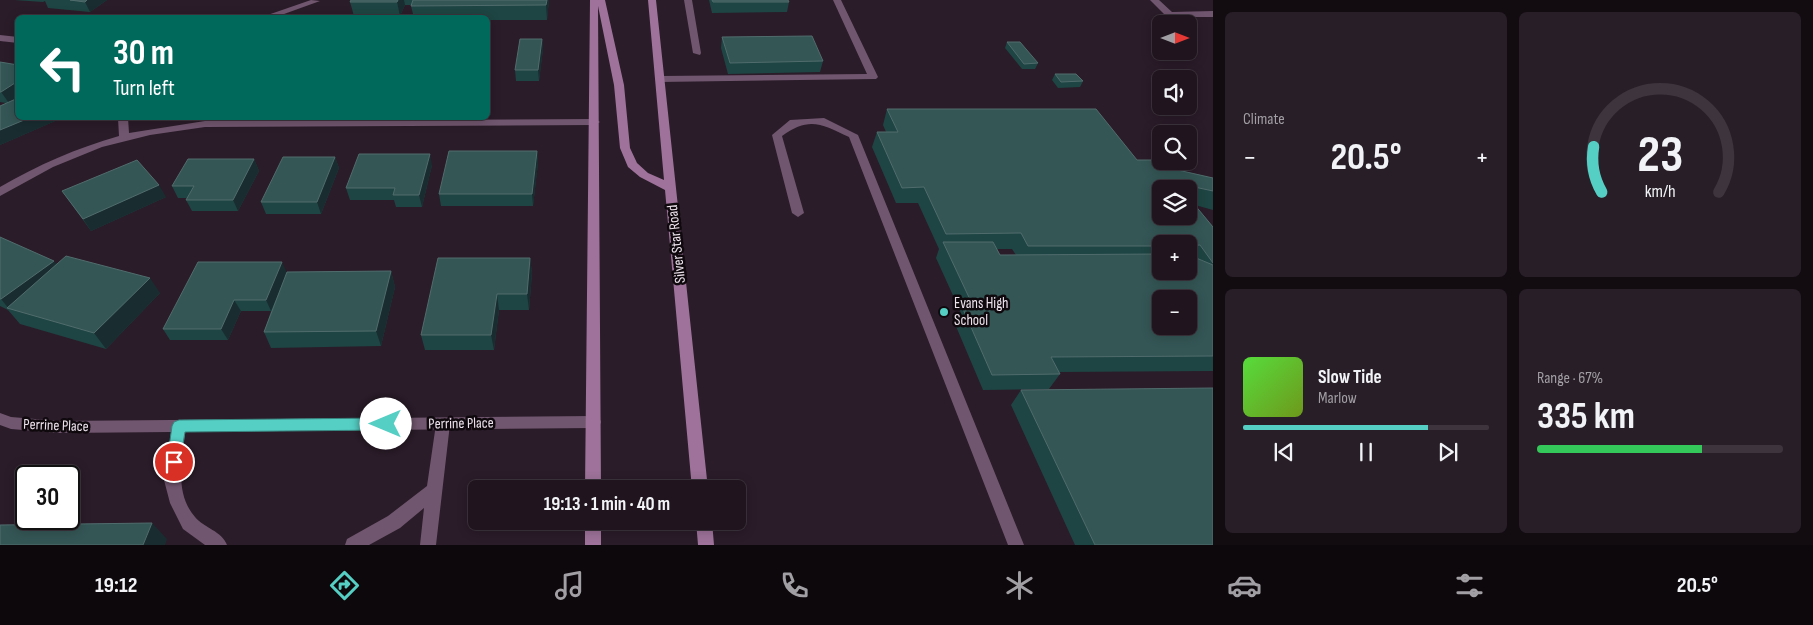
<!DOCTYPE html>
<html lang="en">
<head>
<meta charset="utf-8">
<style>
  body { margin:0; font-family:"Sofia Sans Condensed",sans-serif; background:#281e28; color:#f1f3f6; height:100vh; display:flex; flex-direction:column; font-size:19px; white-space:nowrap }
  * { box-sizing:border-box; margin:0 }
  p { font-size:16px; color:#a29fa4 }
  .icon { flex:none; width:28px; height:28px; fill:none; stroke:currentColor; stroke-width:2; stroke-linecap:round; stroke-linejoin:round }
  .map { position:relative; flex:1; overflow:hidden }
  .panel { display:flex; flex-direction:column; gap:12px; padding:12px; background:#120c11; width:600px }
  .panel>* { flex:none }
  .hud { position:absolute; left:15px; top:15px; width:475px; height:105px; border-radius:8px; box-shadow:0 2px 12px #0003,0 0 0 1px #3d343d; background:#00695c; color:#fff; overflow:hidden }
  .needle { width:32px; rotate:90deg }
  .buttons { position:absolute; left:1152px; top:15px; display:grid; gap:10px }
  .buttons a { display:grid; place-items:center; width:45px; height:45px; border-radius:8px; background:#20151f; box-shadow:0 2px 12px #0003,0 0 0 1px #3d343d; font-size:25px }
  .speed { position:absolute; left:15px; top:465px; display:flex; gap:10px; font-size:25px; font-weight:700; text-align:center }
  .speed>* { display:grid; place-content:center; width:65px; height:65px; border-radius:50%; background:#20151f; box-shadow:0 2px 12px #0003,0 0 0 1px #3d343d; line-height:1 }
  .speed .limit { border:2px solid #111; border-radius:8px; background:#fff; color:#111 }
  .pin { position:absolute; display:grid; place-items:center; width:42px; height:42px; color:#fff; margin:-21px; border:2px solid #fff; border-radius:50%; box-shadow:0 1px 5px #0007 }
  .me { position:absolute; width:55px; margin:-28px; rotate:270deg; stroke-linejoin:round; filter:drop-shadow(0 0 4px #0008) }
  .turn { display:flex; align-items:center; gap:18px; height:105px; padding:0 15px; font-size:22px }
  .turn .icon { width:65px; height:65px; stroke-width:2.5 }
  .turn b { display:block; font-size:35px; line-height:42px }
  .big { font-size:38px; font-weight:700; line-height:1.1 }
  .panel .card { flex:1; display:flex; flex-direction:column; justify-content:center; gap:8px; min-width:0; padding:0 18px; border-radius:8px; background:#281e28 }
  .panel .dial { align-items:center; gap:0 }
  .dial svg { height:130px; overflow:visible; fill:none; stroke:#3d343d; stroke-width:7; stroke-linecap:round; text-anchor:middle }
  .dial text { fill:#f1f3f6; stroke:none }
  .song { display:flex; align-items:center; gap:15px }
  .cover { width:60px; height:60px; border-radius:8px; background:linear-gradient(135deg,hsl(110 70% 55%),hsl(80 70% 35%)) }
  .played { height:5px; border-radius:2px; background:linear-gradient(90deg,#55cec4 75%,#3d343d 75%) }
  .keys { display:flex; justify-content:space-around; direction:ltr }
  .heat { display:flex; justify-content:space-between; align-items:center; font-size:28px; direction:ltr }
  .charge { height:8px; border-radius:4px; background:linear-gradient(90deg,#34c759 67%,#3d343d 0) }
  .panel .tiles { flex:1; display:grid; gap:12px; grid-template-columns:repeat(2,1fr) }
  .trip { position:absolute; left:468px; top:480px; width:278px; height:50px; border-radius:8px; background:#20151f; box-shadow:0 2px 12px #0003,0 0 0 1px #3d343d; font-weight:700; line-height:50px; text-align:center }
  .tab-bar { display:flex; height:80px; justify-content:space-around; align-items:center; background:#0d080c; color:#a29fa4 }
  .tab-bar .icon { width:35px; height:35px }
  .tab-bar .on { color:#55cec4 }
  .tab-bar b { font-size:22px; color:#f1f3f6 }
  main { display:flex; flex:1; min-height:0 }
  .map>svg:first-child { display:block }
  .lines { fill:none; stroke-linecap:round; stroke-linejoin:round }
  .lane { fill:#71566f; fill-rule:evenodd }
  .street { fill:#71566f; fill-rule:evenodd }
  .secondary { fill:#9e729a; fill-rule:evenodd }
  .wall { fill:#1e4543; fill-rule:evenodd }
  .shaded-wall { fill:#192d31 }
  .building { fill:#345655; stroke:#516c6d; fill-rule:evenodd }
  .route { fill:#55cec4; stroke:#37867f }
  .poi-dot { fill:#55cec4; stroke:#0f090e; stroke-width:2 }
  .labels { text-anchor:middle; stroke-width:5; stroke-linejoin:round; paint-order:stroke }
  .street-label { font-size:15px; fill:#eee4ed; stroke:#0f090e }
  .poi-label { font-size:15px; fill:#eee4ed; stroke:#0f090e; text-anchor:start }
</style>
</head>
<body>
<main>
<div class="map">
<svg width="1213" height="545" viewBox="0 0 1213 545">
  <rect width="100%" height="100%" fill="#2a1c29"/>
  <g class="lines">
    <!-- lane -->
    <path class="lane" d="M311 0 320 1 273 18H259Z
      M684 0H692L701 53 700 55 693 53Z
      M833 0H841L878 77 876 79 660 82 655 79 660 76 867 74Z
      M1150 0H1159L1172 12 1213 11V17H1167Z
      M824 118 858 135 1024 545H1008L849 137C822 124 809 116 782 136L804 213 798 217 792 213 772 135 790 120Z
      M443 418 448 419 450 424 436 545H420L424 508 400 528 369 545H345L347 539 388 516 427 486 436 424 438 419Z
      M179 420 184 421 186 426C183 456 173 492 195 517 204 528 222 531 227 545H205L183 529 170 503 164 480 172 426 174 421Z"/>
    <!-- street -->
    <path class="street" d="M0 35 18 37V43L0 41Z
      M118 118H128L129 133 205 121 595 119 600 122 595 125 205 127 150 135 102 147 53 167 0 196V187C38 165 77 148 119 136Z
      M0 413 11 417 59 421 594 416 599 417 601 422 599 427 594 428 59 433 11 429 0 425Z"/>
    <!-- secondary -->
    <path class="secondary" d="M590 0H605L624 85 630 148 637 163 648 173 664 180 648 0H656L708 489H692L665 190 640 177 628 167 620 148 614 85 598 6 601 489H585Z
      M585 521H601V545H585Z
      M696 521H712L714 545H698Z"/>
  </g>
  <!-- wall -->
  <path class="wall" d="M14 0H107L90 12 48 8 45 1 43 2Z
    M351 0H549L547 20H488V18H414L411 6 412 5H405L400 16H354L350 2Z
    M709 0H788L789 2 787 12 712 13Z
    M722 37 823 61 820 72 728 74 721 48Z
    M542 39 543 49 539 81H516L515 70Z
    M1007 42 1038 63 1035 69H1022L1005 48Z
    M0 62 18 65V97L14 100 18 118H62L0 145V106L6 103 0 102Z
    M1055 74 1083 81 1080 87 1058 88 1052 80Z
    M887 109 1137 160 1213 178V210L1195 205 1213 227V371L1059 372 1060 374 1049 389 983 390 955 324 961 313 936 258 939 249 918 203H896L872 147 877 132H886L883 125ZM1161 189H1189V216ZM1161 244H1189V271H1161ZM997 249H1012L1016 255H1000Z
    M537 151 538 163 533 206H441L439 194Z
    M335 157 339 168 321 214H266L261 202Z
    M254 159 259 171 238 211H192L186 200 187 198H178L172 186Z
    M432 165 422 207H396L394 200H350L346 188Z
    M62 191 166 197 91 231Z
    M0 237 57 264 160 293 106 349 20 324 8 310 0 306Z
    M530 258 532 273 529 310H499L494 350H425L421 335Z
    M391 271 395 287 381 346 271 348 264 332 271 311H241L228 340H170L163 329 287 273Z
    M1021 390 1213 545H1075L1011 405Z"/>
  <!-- shaded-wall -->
  <path class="shaded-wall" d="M87 0H107L90 12 85 2Z
    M398 0H404L405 5 400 16 397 2Z
    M547 0H549L547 20 546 5Z
    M542 39 543 49 539 81 538 70Z
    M18 81V97L9 103 1 92Z
    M29 118H62L0 145V130Z
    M537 151 538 163 533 206 532 194Z
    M430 154 432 165 422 207 419 195Z
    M335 157 339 168 321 214 317 202Z
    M254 159 259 171 238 211 233 200Z
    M159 185 166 197 91 231 83 219Z
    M530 258 532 273 529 310 527 294Z
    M54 261 63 272 9 309 1 299Z
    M282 262 287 273 271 311 266 300Z
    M391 271 395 287 381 346 376 331Z
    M150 278 160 293 106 349 94 333Z
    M497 294 499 310 494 350 491 335Z
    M234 300 241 311 228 340 221 329Z
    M152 523 167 539 165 545H143Z"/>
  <!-- building -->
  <path class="building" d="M70 0H87L85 2Z
    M351 0H398L397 2H350Z
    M413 0H547L546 5 411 6Z
    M712 0H788L789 2H713Z
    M812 36 823 61 730 63 722 37Z
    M520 39H542L538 70H515Z
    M1007 42H1020L1038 63 1024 64Z
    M0 62 18 65V81L1 92H0Z
    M1055 74H1076L1083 81 1061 82Z
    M18 98V118H29L0 130V106Z
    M887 109H1096L1137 160H1155L1160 166 1213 178V191L1176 183 1181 189H1161V216H1189V198L1213 227V263L1200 245 1189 246V244H1161V246H1028L1021 233 946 234 924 187 902 188 877 132H898Z
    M449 151H537L532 194H439Z
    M359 154H430L419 195H393L395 188H346Z
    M283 157H335L317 202H261Z
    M188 159H254L233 200H186L194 186H172Z
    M137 160 159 185 83 219 62 191Z
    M0 237 54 261 1 299H0Z
    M943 242H993L1000 255 1161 254V271H1189V255L1213 265V356L1051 357 1060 374 992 375 963 309 974 308ZM1161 299H1189V326H1161Z
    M66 256 150 278 94 333 7 308Z
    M438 258H530L527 294H497L491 335H421Z
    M198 262H282L266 300H234L221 329H163Z
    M391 271 376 331 264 332 287 272Z
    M1213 388V545H1095L1021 390Z
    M152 523 143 545H0V525Z"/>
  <!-- route -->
  <path class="route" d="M386 418 391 420 393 424 391 428 386 430 185 432 179 467 174 469 169 467 167 462 172 426 174 422 179 420Z"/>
  <!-- markers -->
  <circle class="poi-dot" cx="944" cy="312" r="5"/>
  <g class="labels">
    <!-- street labels -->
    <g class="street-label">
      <text transform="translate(676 244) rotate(-96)" y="5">Silver Star Road</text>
      <text transform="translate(461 423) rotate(-1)" y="5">Perrine Place</text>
      <text transform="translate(56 425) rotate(2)" y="5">Perrine Place</text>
    </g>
    <!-- poi labels -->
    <g class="poi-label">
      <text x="954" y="308">Evans High<tspan x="954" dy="17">School</tspan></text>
    </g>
  </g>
</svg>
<div class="buttons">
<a><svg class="needle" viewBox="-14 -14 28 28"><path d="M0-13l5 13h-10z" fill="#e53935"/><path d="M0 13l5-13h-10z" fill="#a29fa4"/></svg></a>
<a><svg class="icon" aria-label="sound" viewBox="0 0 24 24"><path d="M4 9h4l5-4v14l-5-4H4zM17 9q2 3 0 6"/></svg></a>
<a><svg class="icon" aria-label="search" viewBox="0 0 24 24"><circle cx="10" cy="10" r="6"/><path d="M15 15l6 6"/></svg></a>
<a><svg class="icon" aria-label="layers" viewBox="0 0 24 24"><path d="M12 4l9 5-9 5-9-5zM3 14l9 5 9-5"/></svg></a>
<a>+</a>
<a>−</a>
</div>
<div class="speed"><div class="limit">30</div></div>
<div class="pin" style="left:174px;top:462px;background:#d93025"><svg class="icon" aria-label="arrive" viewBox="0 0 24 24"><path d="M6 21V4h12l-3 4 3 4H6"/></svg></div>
<svg class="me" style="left:386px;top:424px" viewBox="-20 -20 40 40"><circle r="19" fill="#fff"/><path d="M0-13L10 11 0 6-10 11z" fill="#55cec4"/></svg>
<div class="trip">19:13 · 1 min · 40 m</div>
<div class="hud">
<div class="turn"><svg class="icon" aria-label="left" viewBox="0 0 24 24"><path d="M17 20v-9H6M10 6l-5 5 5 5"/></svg><div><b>30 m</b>Turn left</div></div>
</div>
</div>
<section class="panel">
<div class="tiles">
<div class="card"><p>Climate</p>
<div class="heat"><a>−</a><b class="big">20.5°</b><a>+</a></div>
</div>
<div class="card dial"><svg viewBox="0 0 100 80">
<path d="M14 69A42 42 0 1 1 86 69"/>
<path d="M14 69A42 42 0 0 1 9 41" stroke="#55cec4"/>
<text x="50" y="56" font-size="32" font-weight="700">23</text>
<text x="50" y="72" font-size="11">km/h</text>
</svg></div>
<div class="card">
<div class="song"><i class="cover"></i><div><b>Slow Tide</b><p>Marlow</p></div></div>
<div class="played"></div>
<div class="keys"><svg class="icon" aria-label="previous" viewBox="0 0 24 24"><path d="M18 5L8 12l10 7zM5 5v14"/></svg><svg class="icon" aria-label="pause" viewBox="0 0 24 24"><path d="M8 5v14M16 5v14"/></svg><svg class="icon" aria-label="next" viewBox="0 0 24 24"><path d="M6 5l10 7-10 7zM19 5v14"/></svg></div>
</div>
<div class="card"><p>Range · 67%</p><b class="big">335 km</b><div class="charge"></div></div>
</div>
</section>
</main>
<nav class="tab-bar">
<b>19:12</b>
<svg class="icon on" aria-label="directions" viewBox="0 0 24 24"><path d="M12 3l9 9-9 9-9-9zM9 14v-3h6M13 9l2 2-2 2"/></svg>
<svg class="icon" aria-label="music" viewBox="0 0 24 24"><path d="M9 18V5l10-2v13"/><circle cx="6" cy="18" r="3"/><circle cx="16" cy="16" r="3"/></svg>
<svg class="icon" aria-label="phone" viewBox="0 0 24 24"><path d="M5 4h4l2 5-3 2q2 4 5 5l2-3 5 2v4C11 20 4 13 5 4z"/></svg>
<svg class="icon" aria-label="climate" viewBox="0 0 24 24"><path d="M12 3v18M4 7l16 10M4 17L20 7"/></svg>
<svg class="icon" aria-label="car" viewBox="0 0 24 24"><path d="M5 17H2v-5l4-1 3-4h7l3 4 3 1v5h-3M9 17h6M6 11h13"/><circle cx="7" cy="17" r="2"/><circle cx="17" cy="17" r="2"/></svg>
<svg class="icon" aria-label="filters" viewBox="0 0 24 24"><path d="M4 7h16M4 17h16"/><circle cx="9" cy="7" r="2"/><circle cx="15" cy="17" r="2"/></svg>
<b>20.5°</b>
</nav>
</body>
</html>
